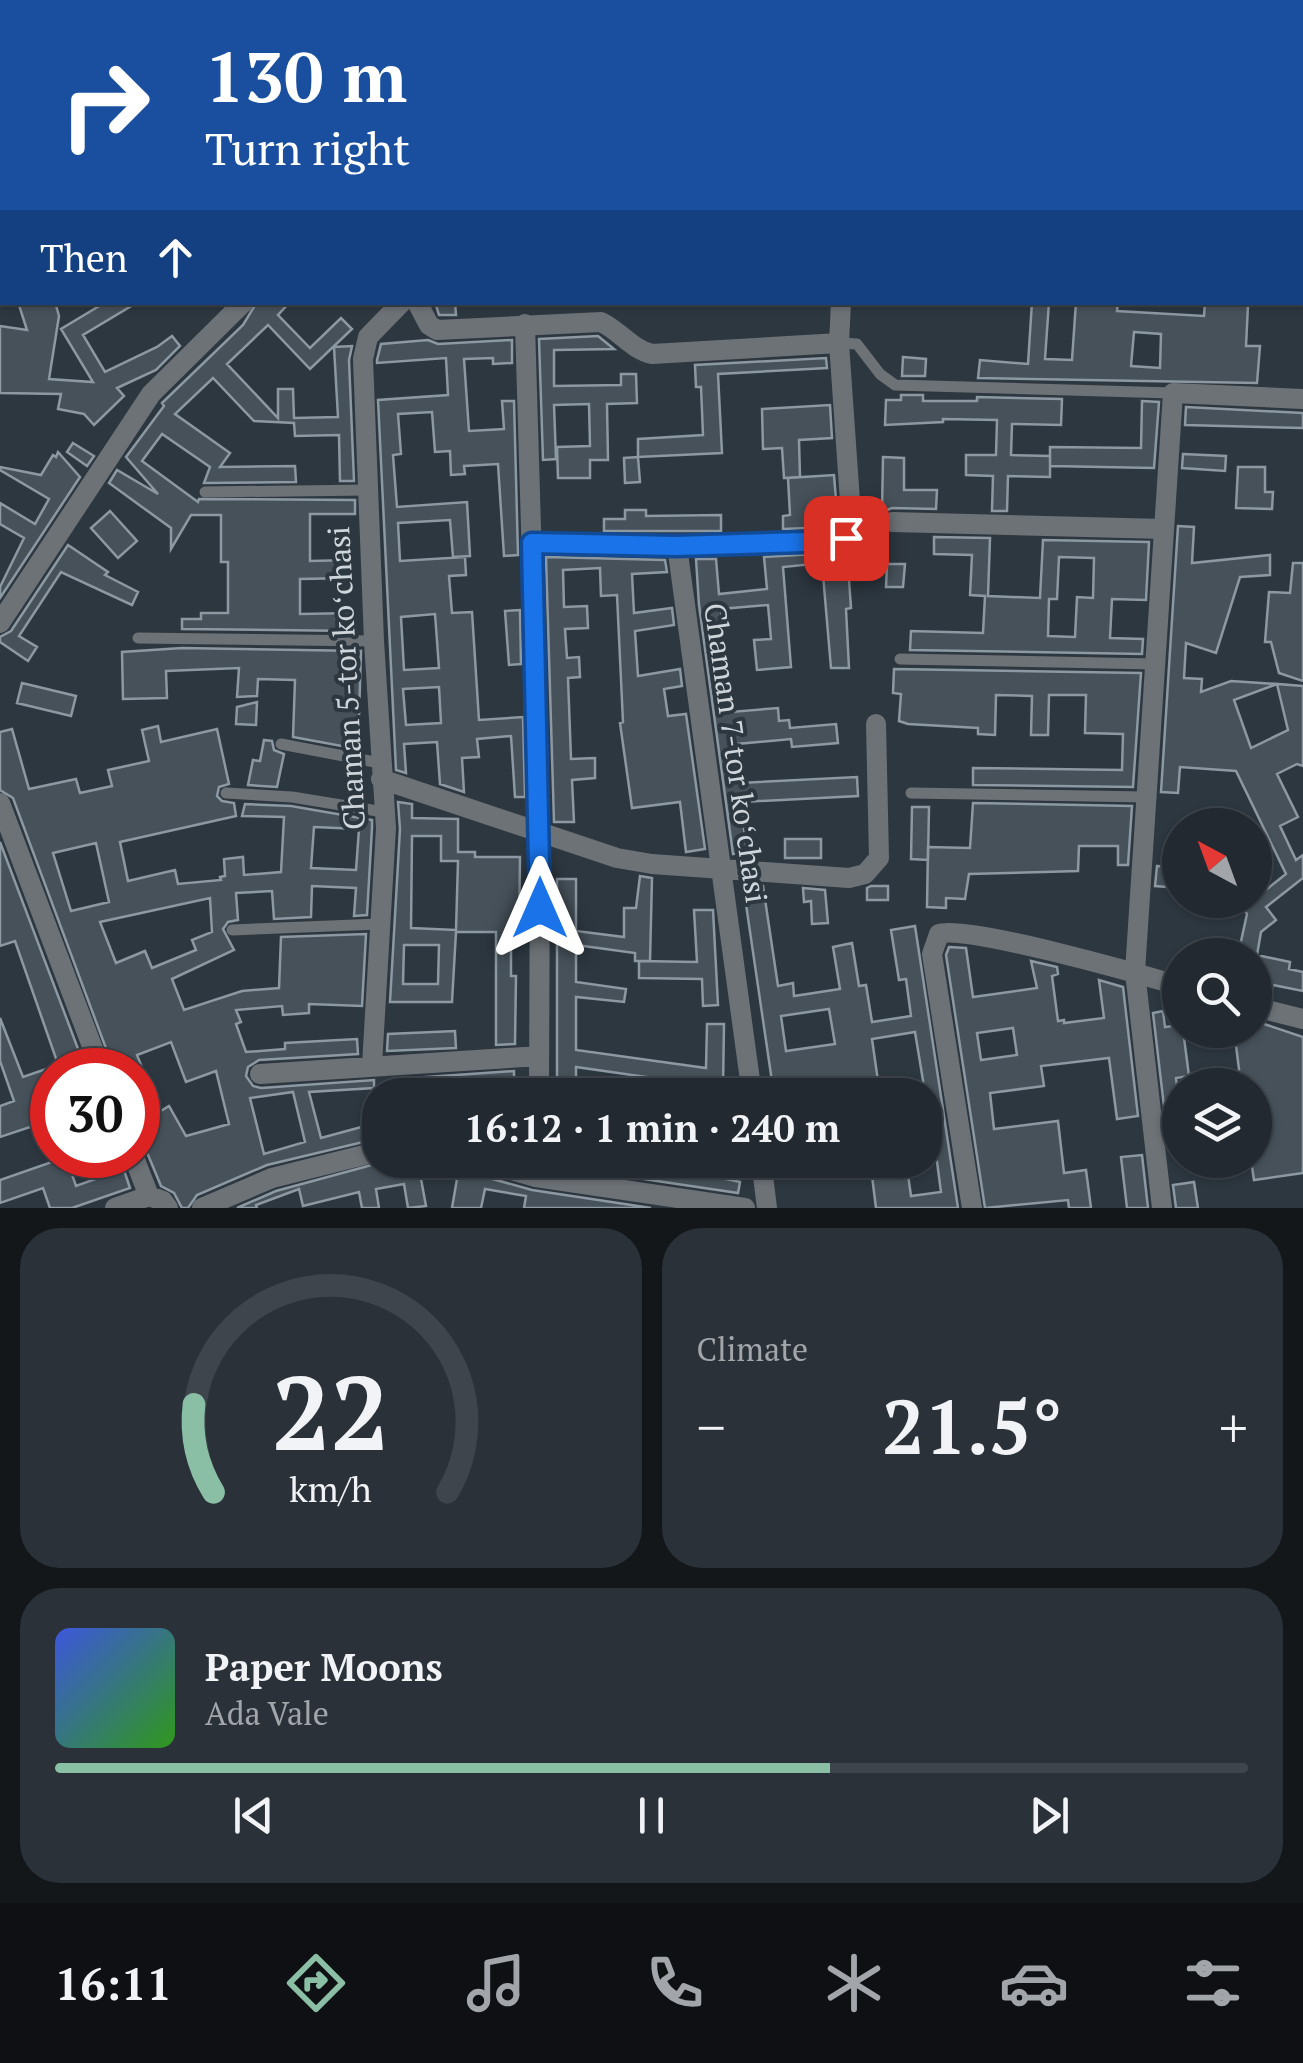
<!DOCTYPE html>
<html lang="en">
<head>
<meta charset="utf-8">
<style>
  body { margin:0; font-family:"PT Serif",serif; background:#2a3138; color:#f1f3f6; height:100vh; display:flex; flex-direction:column; font-size:38px; white-space:nowrap }
  * { box-sizing:border-box; margin:0 }
  p { font-size:32px; color:#a2a6ab }
  .icon { flex:none; width:55px; height:55px; fill:none; stroke:currentColor; stroke-width:2; stroke-linecap:round; stroke-linejoin:round }
  .map { position:relative; height:1208px; overflow:hidden }
  .sheet { display:flex; flex-direction:column; gap:20px; padding:20px; background:#13171a; flex:1 }
  .sheet>* { flex:none }
  .banner { position:absolute; left:0px; top:0px; width:1305px; height:305px; box-shadow:0 2px 8px #0004,0 0 0 2px #3f454c; background:#1a4fa0; color:#fff; overflow:hidden }
  .needle { width:65px; rotate:319deg }
  .buttons { position:absolute; left:1162px; top:808px; display:grid; gap:20px }
  .buttons a { display:grid; place-items:center; width:110px; height:110px; border-radius:50%; background:#222930; box-shadow:0 2px 8px #0004,0 0 0 2px #3f454c; font-size:50px }
  .speed { position:absolute; left:30px; top:1048px; display:flex; gap:20px; font-size:50px; font-weight:700; text-align:center }
  .speed>* { display:grid; place-content:center; width:130px; height:130px; border-radius:50%; background:#222930; box-shadow:0 2px 8px #0004,0 0 0 2px #3f454c; line-height:1 }
  .speed .limit { border:15px solid #d22; background:#fff; color:#111 }
  .pin { position:absolute; display:grid; place-items:center; width:85px; height:85px; color:#fff; margin:-42px; border-radius:20px; box-shadow:0 5px 15px #0006 }
  .me { position:absolute; width:110px; margin:-55px; rotate:0deg; stroke-linejoin:round; filter:drop-shadow(0 0 8px #0008) }
  .turn { display:flex; align-items:center; gap:35px; height:210px; padding:0 40px; font-size:45px }
  .turn .icon { width:130px; height:130px; stroke-width:2.5 }
  .turn b { display:block; font-size:70px; line-height:85px }
  .then { display:flex; align-items:center; height:95px; padding:0 40px; background:#0003; gap:20px; font-size:38px }
  .big { font-size:75px; font-weight:600; line-height:1.1 }
  .sheet .card { flex:1; display:flex; flex-direction:column; justify-content:center; gap:15px; min-width:0; padding:0 35px; border-radius:40px; background:#2a3138 }
  .sheet .dial { align-items:center; gap:0 }
  .dial svg { height:260px; overflow:visible; fill:none; stroke:#3f454c; stroke-width:7; stroke-linecap:round; text-anchor:middle }
  .dial text { fill:#f1f3f6; stroke:none }
  .song { display:flex; align-items:center; gap:30px }
  .cover { width:120px; height:120px; border-radius:15px; background:linear-gradient(135deg,hsl(230 70% 55%),hsl(110 70% 35%)) }
  .played { height:10px; border-radius:5px; background:linear-gradient(90deg,#8abfa5 65%,#3f454c 65%) }
  .keys { display:flex; justify-content:space-around; direction:ltr }
  .heat { display:flex; justify-content:space-between; align-items:center; font-size:55px; direction:ltr }
  .sheet .tiles { flex:1; display:grid; gap:20px; grid-template-columns:1fr 1fr }
  .card:last-child { grid-column:span 2 }
  .trip { position:absolute; left:362px; top:1078px; width:580px; height:100px; border-radius:40px; background:#222930; box-shadow:0 2px 8px #0004,0 0 0 2px #3f454c; font-weight:600; line-height:100px; text-align:center }
  .menu { display:flex; height:160px; justify-content:space-around; align-items:center; background:#0e1013; color:#a2a6ab }
  .menu .icon { width:70px; height:70px }
  .menu .on { color:#8abfa5 }
  .menu b { font-size:45px; color:#f1f3f6 }
  .map>svg:first-child { display:block }
  .building { fill:#46515a; stroke:#8c98a2; stroke-width:2.5; fill-rule:evenodd }
  .lines { fill:none; stroke-linecap:round; stroke-linejoin:round }
  .lane { stroke:#6d7277; stroke-width:11 }
  .street { stroke:#6d7277; stroke-width:20 }
  .route-casing { stroke:#114b97; stroke-width:25 }
  .route { stroke:#1a73e8; stroke-width:18 }
  .labels { text-anchor:middle; stroke-width:8; stroke-linejoin:round; paint-order:stroke }
  .street-label { font-size:30px; fill:#cfd6db; stroke:#2d3740 }
</style>
</head>
<body>
<div class="map">
<svg width="1303" height="1208" viewBox="0 0 1303 1208">
  <rect width="100%" height="100%" fill="#2d3740"/>
  <!-- building -->
  <path class="building" d="M18 302H55L59 316 49 379 93 382 61 329 106 302H138L83 335 105 372 157 347 172 336 180 346 156 370 117 388 124 396 94 425 84 414 58 409 61 394 0 393V326L27 330Z
    M257 302H290L278 315 310 348 341 318 352 329 310 369 268 325 227 364 278 418V389H293L294 418 338 417 334 347 352 346 349 360 354 481H340L339 435 295 436 294 423 254 421 213 378 175 414 230 453 220 467 295 466 296 482 204 483 210 467 162 434 142 461 198 502 199 499 355 500V514H310V561L350 560V578L300 579V614L354 613V631L182 629V619H201V613H228V562H221V515H191L171 549V528L109 483 117 470 158 494 126 457 164 406 162 403 243 325Z
    M435 302H455L456 315H439Z
    M1032 302H1049L1045 359 1072 360 1076 302H1118L1117 311 1204 316 1205 302 1248 305 1246 346H1260L1257 383 978 378 980 360 1028 364ZM1134 332 1161 334 1160 368 1131 366Z
    M598 336 614 349 554 350V386L621 385V374H636L637 403 607 404 608 460H590V478H558L557 447 590 446 589 404 554 405 556 459 543 460 539 339Z
    M428 340 438 344 512 340V363L493 364V358L464 359 469 431 504 429 502 401H514L518 555 504 556 498 464 464 466 465 474 451 475 450 451 435 452 432 412 398 414 401 454 393 455 397 507 467 502 470 556 453 557 450 520 398 523 400 561 465 557 466 575 449 576 452 613 472 612 479 720 523 717 525 797H515L511 736 477 739 479 757 462 758 464 792 440 784 437 742 404 744 406 773 396 770 378 400 448 395 446 358 377 363V360L381 344ZM435 614 439 668 404 670 401 617ZM439 687 441 723 406 725 403 689Z
    M903 357 926 359 925 376H902Z
    M826 358 827 368 718 374 722 453 638 457V439L703 435 701 387H696L695 365Z
    M901 395H923V401H977V397L1062 399 1061 425 1012 424 1011 455 1050 456V477L1008 476 1007 511H992L993 476 966 475V455H996L997 420 943 419V422L885 425 886 400H901Z
    M1142 401 1159 402 1154 468 1050 466V447L1141 448Z
    M830 405 832 438 799 440 800 477 784 478 782 448 763 449 762 409Z
    M1186 407 1303 413V428L1185 425Z
    M73 443 94 456 87 466 67 452Z
    M58 452 80 477 0 598V587L24 538 0 524V503L35 524 49 499 0 470V467L41 475 53 455 56 457Z
    M1183 454 1226 456 1225 471 1182 468Z
    M638 457 640 482 625 483 624 458Z
    M883 457 904 458V490H937L936 509 892 508 882 512Z
    M1238 467H1265V492H1273L1272 509 1236 508Z
    M834 475 838 524 833 527 783 529V516L790 515 788 478Z
    M625 510H646V516L721 515V531H604V519H625Z
    M110 511 137 541 118 558 91 528Z
    M1178 526 1194 527 1192 563 1270 555V575L1240 577 1216 653 1186 643 1184 678 1202 679 1201 692 1231 681 1277 684 1234 700 1251 748 1288 730 1277 684 1303 686V766L1297 764 1277 774 1298 817 1280 826 1296 860 1303 855V878L1266 907 1276 920 1261 932 1257 955 1290 962 1289 969 1303 972V991L1273 985 1271 995 1255 992V955H1238L1247 914 1243 908 1286 874 1236 771 1180 767 1178 793 1161 792Z
    M934 537 990 538 988 596 1040 598 1043 540 1149 542 1146 600 1112 599 1110 638 1143 639 1142 654 910 650 911 631 983 633 985 596 970 595 972 555 934 554ZM1059 557 1094 558 1093 598 1077 597 1075 637 1048 636 1049 599H1057Z
    M68 545 108 572 105 575 138 592 132 605 61 572 19 636 37 647 28 661 0 642V637L11 631Z
    M847 552 851 608 846 609 849 668H831L822 563 783 567 791 667 757 670 754 640 771 639 768 605 721 609 731 712 778 708 779 721 789 720 790 728 836 724 838 743 792 747 791 739 737 744 740 783 857 777 858 796 742 802 746 852 733 854 699 605 696 559H716L719 594 767 589 764 557Z
    M546 557 665 560 667 572 632 574 634 613 672 608 674 625 635 631 638 676 680 669 682 686 664 689 668 716 686 714 705 849 686 852 680 802 632 808 620 723 623 722 617 595 601 596 600 568 563 570 564 607 587 606 588 628 565 629 567 658 579 657 580 677 568 678 571 759 595 758V778L572 780 574 822H554Z
    M1293 563H1303V681L1279 673 1271 642H1265L1269 592 1290 593Z
    M887 564H905L903 587H886Z
    M520 610 521 664 509 665 505 611Z
    M182 648 361 651 358 749 293 737 295 680 258 679 257 696 237 697 239 668 166 671 167 698 123 699 122 652Z
    M894 669 1141 673 1133 787 973 785V768L1122 770 1123 734 1085 733 1086 695H1049L1048 735H1031L1032 696 996 695 995 735 978 734V728L908 724 899 721 901 694 893 693Z
    M22 683 76 696 71 716 17 703Z
    M257 702 256 725 236 724 237 707Z
    M158 726 161 742 217 729 229 784 219 787 217 796 222 801 234 803 236 816 120 842 128 881 175 870 178 884 221 880 220 877 225 876 224 859 243 857 244 875 281 872 284 817 242 816 245 804 291 806 372 820V828L367 915 354 916 356 888 312 886 311 917 274 919 272 891 236 893 238 920 228 922 223 929 234 950 172 979 184 1010 242 991 279 988 281 937 366 934 362 1006 309 1004V1013L283 1015 282 1006 236 1010 241 1022 236 1024 246 1052 285 1049V1043L357 1039 358 1054 259 1060 248 1067 246 1076 253 1086 261 1088 374 1080V1088L309 1092 321 1138 380 1122V1138L267 1165 197 1195 188 1208H182L174 1193 161 1186 146 1150 138 1142V1125L169 1106 186 1136 229 1124 216 1071 186 1082 171 1042 137 1055 143 1070H114L13 798 0 790V732L12 729 29 789 76 779 80 793 112 786 108 770 149 761 142 730ZM314 827 359 829 356 870 311 868ZM96 843 109 902 71 911 53 853ZM210 898 212 932 192 940 196 950 152 968 145 951 116 963 100 922ZM293 1092 305 1142 264 1154 250 1098Z
    M264 740 272 741 274 750 284 754 277 787 248 785 253 760 260 761Z
    M398 802 412 804V818L458 819V852H475V857H520L519 932H511V976H516L515 1044 496 1045V932H456L452 1002H390L400 829ZM412 836H441V861H458L456 930 411 928ZM404 945H439L438 984H403Z
    M973 803 1132 806 1128 865H1118V846H1079L1078 871 969 874 965 899 946 898V908L927 907 928 847 970 848Z
    M912 807H929L928 860 911 859Z
    M785 839H821V858H785Z
    M0 842 86 1070H60L15 941 0 946Z
    M1157 866 1180 868V888L1155 886Z
    M640 876 652 878 650 961H635V953L576 945V982L626 989 624 1002 576 997V1050L706 1068 707 1024H724L723 1088 576 1067V1095H557V879H576V931L624 937V908H636Z
    M743 884 763 886 778 986 793 983 794 996 840 989 833 947 852 943 859 986 866 985 872 1022 911 1016 906 979 899 980 891 930 915 926 958 1208H876L870 1160H906L911 1196 941 1192 936 1154 925 1156V1142L933 1141 915 1032 872 1039 880 1095H774ZM829 1009 835 1044 786 1051 781 1016Z
    M871 886H888V900H867V888Z
    M803 888 825 890 828 923 812 924 811 901 804 902Z
    M694 910H713L718 1005 703 1006 702 979 639 978V961L697 962Z
    M949 947 966 948 973 997 1037 988 1031 961 1057 967 1058 974 1052 976 1058 1021 1064 1020V1023L1104 1018 1099 980 1123 987 1138 1116 1117 1119 1109 1058 1041 1066 1044 1086 990 1093 994 1129 1058 1121 1064 1173 1086 1170 1091 1208H1069L1068 1200 985 1208 946 955ZM1013 1028 1017 1055 981 1060 977 1033Z
    M1163 1011 1165 1027 1180 1025V1030H1183L1189 1076 1176 1078 1180 1113 1165 1115 1153 1013Z
    M0 1018 23 1077 52 1067V1157L39 1124 0 1137V1106L14 1101 0 1061Z
    M1255 1021 1303 1037V1173L1254 1180 1251 1160H1255V1085H1241L1234 1030H1255Z
    M455 1031 456 1048 387 1051 388 1034Z
    M514 1071V1095H496V1081L458 1080 459 1095H440V1090L414 1092 413 1078Z
    M97 1155H119L130 1188 72 1208H50L43 1188 0 1203V1180L66 1157 76 1186 104 1176Z
    M1142 1155 1148 1208H1127L1121 1157Z
    M390 1160H462L465 1169 471 1173 532 1190 651 1208H524L526 1196 485 1189 481 1208H452L457 1179 419 1168 426 1206 408 1208 404 1184 376 1189 379 1208H362L359 1192 303 1206 299 1189 256 1205 257 1208H237L276 1191Z
    M556 1160 613 1164 614 1160H687L685 1170 740 1182 738 1193 556 1166Z
    M1194 1182 1198 1208H1176L1173 1185Z"/>
  <g class="lines">
    <!-- lane -->
    <path class="lane" d="M839 343 857 344 880 374 895 385 1173 393
      M205 492 368 490
      M138 638 374 641
      M900 659 1155 664
      M281 744 380 763
      M226 793 292 797 384 812
      M911 793 1146 797
      M232 930 380 924"/>
    <!-- street -->
    <path class="street" d="M135 0 140 2
      M508 0 509 2
      M1303 0V5
      M681 2V0
      M850 2V0
      M907 2V0
      M1302 67H1303
      M0 113H2
      M1302 233H1303
      M417 302 429 325 437 330 601 322C620 331 631 349 652 354L839 343
      M525 324 540 833 539 1095
      M892 522 1164 529
      M532 543 677 546
      M0 623 151 394 244 302
      M381 779 617 858 652 864 849 878 865 874 879 858 876 724
      M0 803 101 1070
      M1255 1007 1303 1019
      M372 1065 386 828 374 641 363 359 368 337 402 302
      M260 1074 539 1056
      M752 1095 677 546 838 541 852 530 839 343 841 302
      M133 1155 149 1196 163 1201 168 1208
      M475 1160 536 1177 745 1208
      M761 1160 767 1208
      M115 1208 149 1196
      M202 1208 272 1178 380 1151
      M972 1208 932 954 939 934C965 924 1143 975 1180 986
      M1162 1208 1135 972 1173 393 1303 399"/>
  </g>
  <g class="lines">
    <!-- route casing -->
    <g class="route-casing">
      <path id="route" d="M540 908 532 543 676 546 838 541 846 538"/>
    </g>
    <!-- route -->
    <use href="#route" class="route"/>
  </g>
  <g class="labels">
    <!-- street labels -->
    <g class="street-label">
      <text transform="translate(347 678) rotate(-93)" y="10">Chaman 5-tor koʻchasi</text>
      <text transform="translate(735 753) rotate(82)" y="10">Chaman 7-tor koʻchasi</text>
    </g>
  </g>
</svg>
<div class="buttons">
<a><svg class="needle" viewBox="-14 -14 28 28"><path d="M0-13l5 13h-10z" fill="#e53935"/><path d="M0 13l5-13h-10z" fill="#a2a6ab"/></svg></a>
<a><svg class="icon" aria-label="search" viewBox="0 0 24 24"><circle cx="10" cy="10" r="6"/><path d="M15 15l6 6"/></svg></a>
<a><svg class="icon" aria-label="layers" viewBox="0 0 24 24"><path d="M12 4l9 5-9 5-9-5zM3 14l9 5 9-5"/></svg></a>
</div>
<div class="speed"><div class="limit">30</div></div>
<div class="pin" style="left:846px;top:538px;background:#d93025"><svg class="icon" aria-label="arrive" viewBox="0 0 24 24"><path d="M6 21V4h12l-3 4 3 4H6"/></svg></div>
<svg class="me" style="left:540px;top:908px" viewBox="-20 -20 40 40"><path d="M0-17L14 15 0 8-14 15z" fill="#1a73e8" stroke="#fff" stroke-width="4"/></svg>
<div class="trip">16:12 · 1 min · 240 m</div>
<div class="banner">
<div class="turn"><svg class="icon" aria-label="right" viewBox="0 0 24 24"><path d="M7 20v-9h11M14 6l5 5-5 5"/></svg><div><b>130 m</b>Turn right</div></div>
<div class="then">Then<svg class="icon" aria-label="ahead" viewBox="0 0 24 24"><path d="M12 20V5M6 11l6-6 6 6"/></svg></div>
</div>
</div>
<section class="sheet">
<div class="tiles">
<div class="card dial"><svg viewBox="0 0 100 80">
<path d="M14 69A42 42 0 1 1 86 69"/>
<path d="M14 69A42 42 0 0 1 8 42" stroke="#8abfa5"/>
<text x="50" y="56" font-size="32" font-weight="700">22</text>
<text x="50" y="72" font-size="11">km/h</text>
</svg></div>
<div class="card"><p>Climate</p>
<div class="heat"><a>−</a><b class="big">21.5°</b><a>+</a></div>
</div>
<div class="card">
<div class="song"><i class="cover"></i><div><b>Paper Moons</b><p>Ada Vale</p></div></div>
<div class="played"></div>
<div class="keys"><svg class="icon" aria-label="previous" viewBox="0 0 24 24"><path d="M18 5L8 12l10 7zM5 5v14"/></svg><svg class="icon" aria-label="pause" viewBox="0 0 24 24"><path d="M8 5v14M16 5v14"/></svg><svg class="icon" aria-label="next" viewBox="0 0 24 24"><path d="M6 5l10 7-10 7zM19 5v14"/></svg></div>
</div>
</div>
</section>
<nav class="menu">
<b>16:11</b>
<svg class="icon on" aria-label="directions" viewBox="0 0 24 24"><path d="M12 3l9 9-9 9-9-9zM9 14v-3h6M13 9l2 2-2 2"/></svg>
<svg class="icon" aria-label="music" viewBox="0 0 24 24"><path d="M9 18V5l10-2v13"/><circle cx="6" cy="18" r="3"/><circle cx="16" cy="16" r="3"/></svg>
<svg class="icon" aria-label="phone" viewBox="0 0 24 24"><path d="M5 4h4l2 5-3 2q2 4 5 5l2-3 5 2v4C11 20 4 13 5 4z"/></svg>
<svg class="icon" aria-label="climate" viewBox="0 0 24 24"><path d="M12 3v18M4 7l16 10M4 17L20 7"/></svg>
<svg class="icon" aria-label="car" viewBox="0 0 24 24"><path d="M5 17H2v-5l4-1 3-4h7l3 4 3 1v5h-3M9 17h6M6 11h13"/><circle cx="7" cy="17" r="2"/><circle cx="17" cy="17" r="2"/></svg>
<svg class="icon" aria-label="filters" viewBox="0 0 24 24"><path d="M4 7h16M4 17h16"/><circle cx="9" cy="7" r="2"/><circle cx="15" cy="17" r="2"/></svg>
</nav>
</body>
</html>
